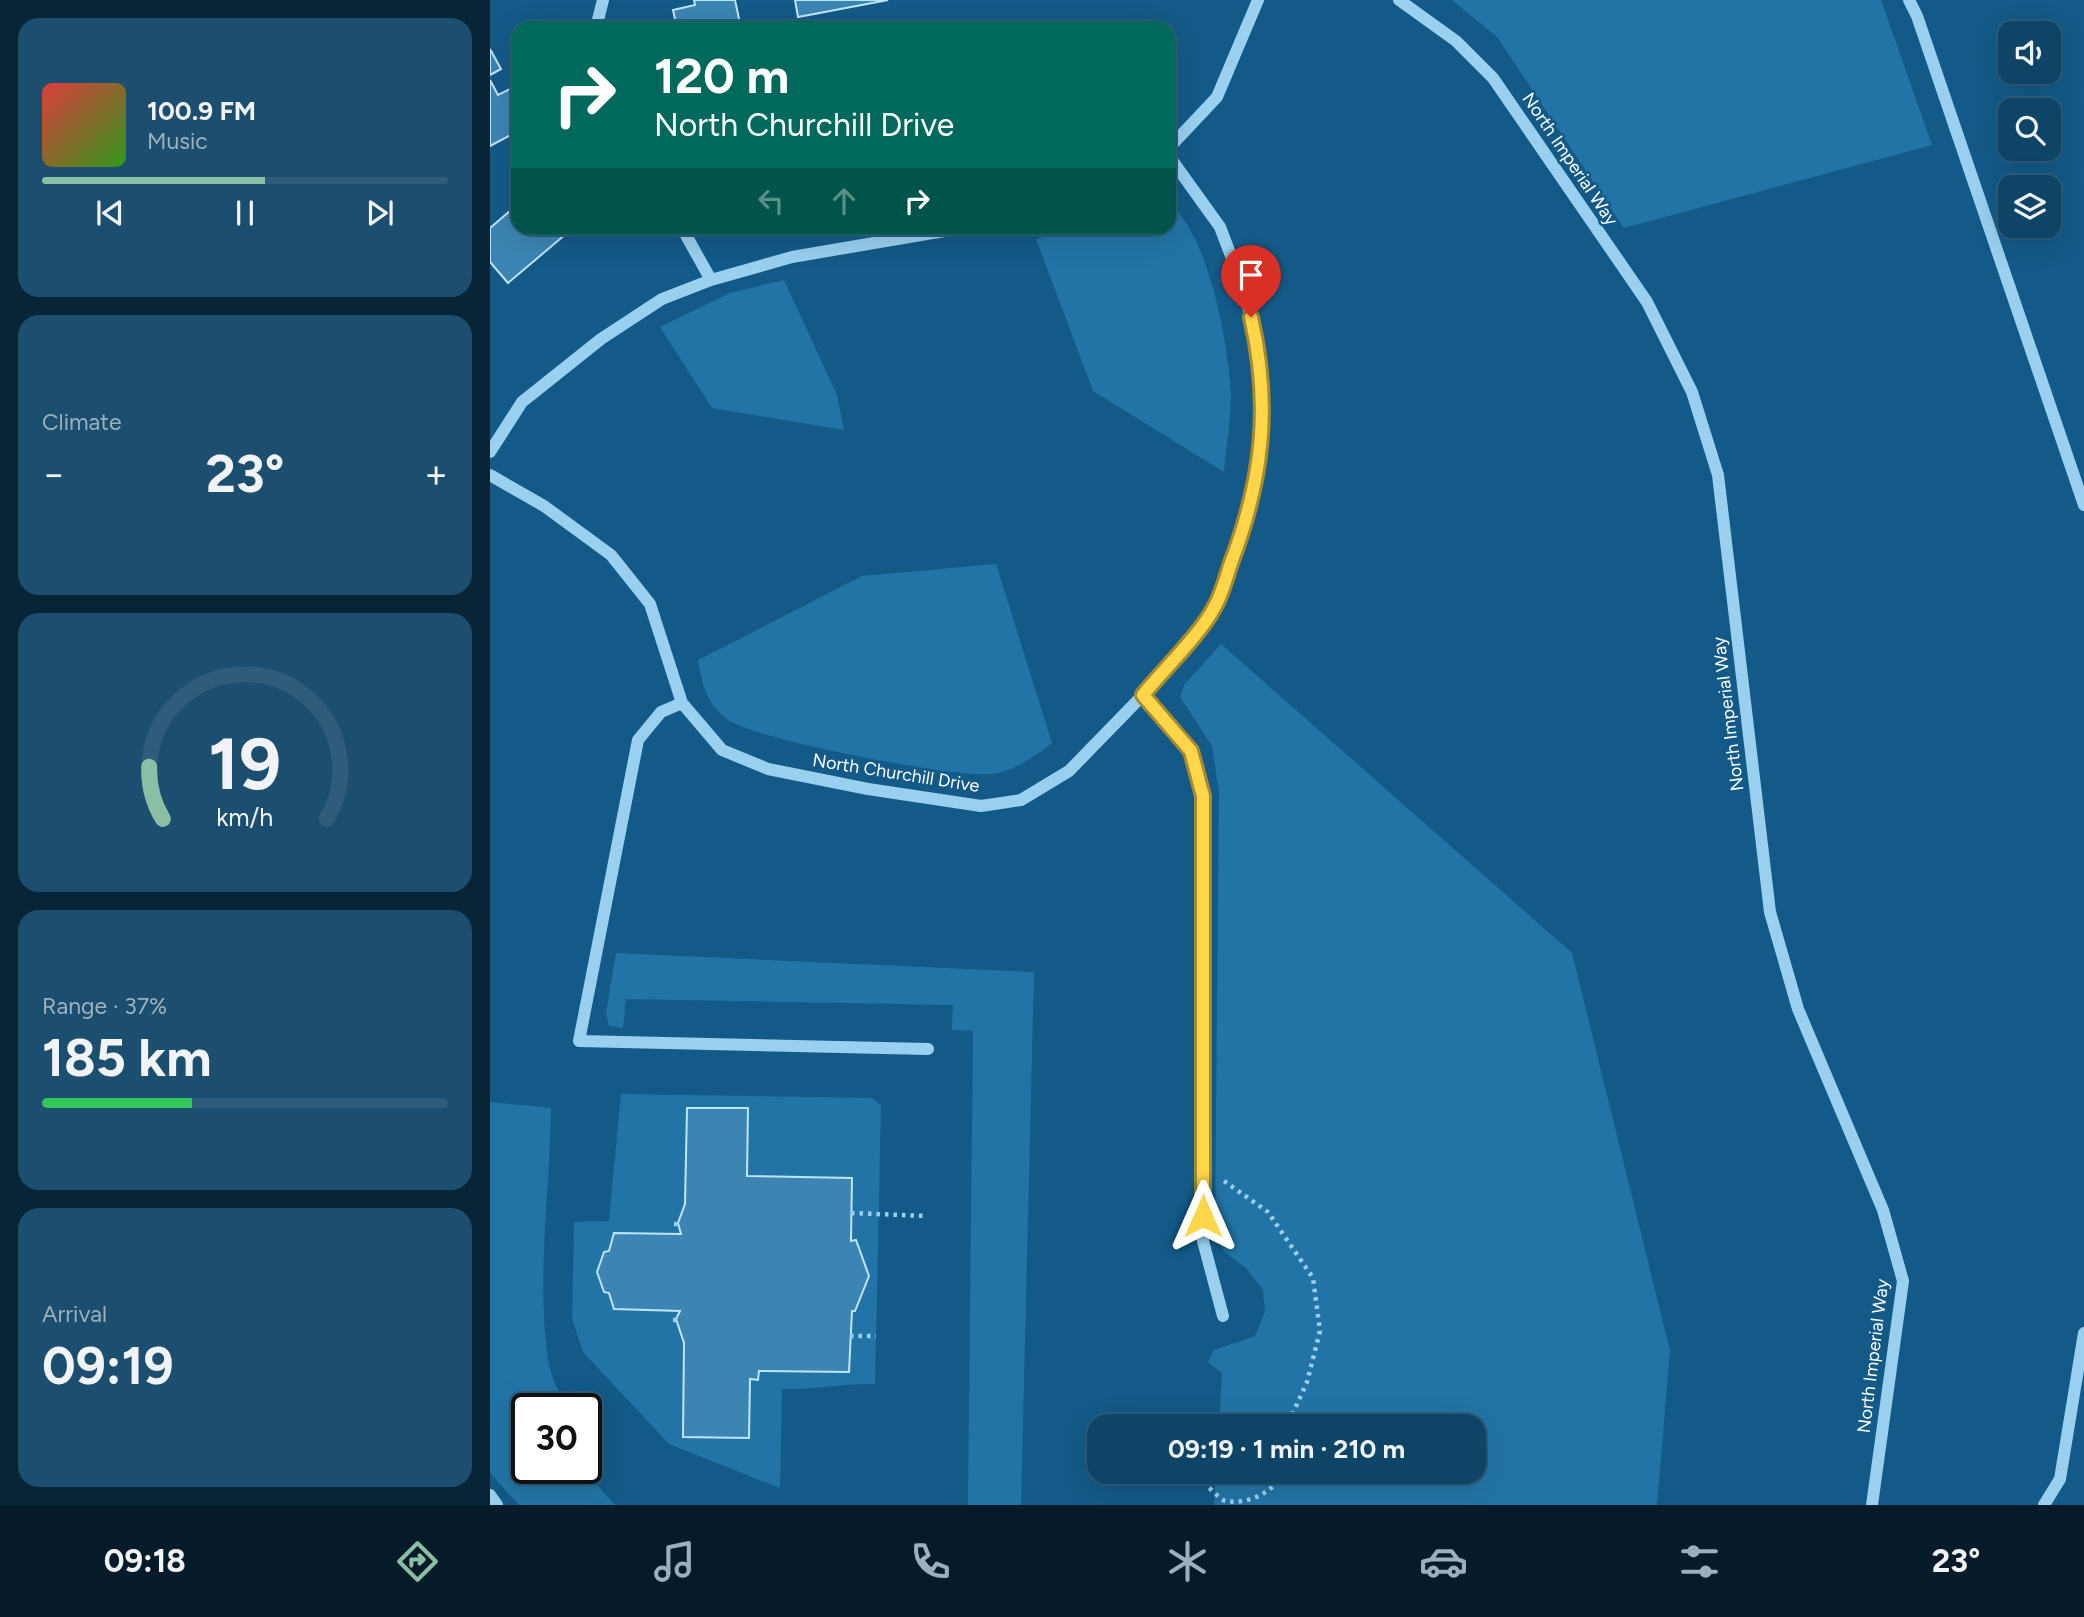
<!DOCTYPE html>
<html lang="en">
<head>
<meta charset="utf-8">
<style>
  body { margin:0; font-family:Figtree,sans-serif; background:#1c4e6f; color:#f1f3f6; height:100vh; display:flex; flex-direction:column; font-size:26px; white-space:nowrap }
  * { box-sizing:border-box; margin:0 }
  p { font-size:23px; color:#9bb0bf }
  .icon { flex:none; width:38px; height:38px; fill:none; stroke:currentColor; stroke-width:2; stroke-linecap:round; stroke-linejoin:round }
  .map { position:relative; flex:1; overflow:hidden }
  .side { display:flex; flex-direction:column; gap:18px; padding:18px; background:#082538; width:490px }
  .side>* { flex:none }
  .top-card { position:absolute; left:21px; top:21px; width:665px; height:214px; border-radius:21px; box-shadow:0 7px 28px #0002,0 0 0 2px #2e5c7a; background:#00695c; color:#fff; overflow:hidden }
  .fabs { position:absolute; left:1508px; top:21px; display:grid; gap:14px }
  .fabs a { display:grid; place-items:center; width:63px; height:63px; border-radius:14px; background:#0e4466; box-shadow:0 7px 28px #0002,0 0 0 2px #2e5c7a; font-size:35px }
  .speed { position:absolute; left:21px; top:1393px; display:flex; gap:14px; font-size:35px; font-weight:700; text-align:center }
  .speed>* { display:grid; place-content:center; width:91px; height:91px; border-radius:50%; background:#0e4466; box-shadow:0 7px 28px #0002,0 0 0 2px #2e5c7a; line-height:1 }
  .speed .limit { border:4px solid #111; border-radius:10px; background:#fff; color:#111 }
  .pin { position:absolute; display:grid; place-items:center; width:60px; height:60px; color:#fff; margin:-72px -30px; border-radius:50% 50% 50% 0; rotate:-45deg; box-shadow:0 0 7px #0007 }
  .pin .icon { rotate:45deg }
  .me { position:absolute; width:77px; margin:-38px; rotate:0deg; stroke-linejoin:round; filter:drop-shadow(0 0 5px #0008) }
  .turn { display:flex; align-items:center; gap:24px; height:147px; padding:0 28px; font-size:32px }
  .turn .icon { width:91px; height:91px; stroke-width:2.5 }
  .turn b { display:block; font-size:49px; line-height:60px }
  .lanes { display:flex; align-items:center; height:66px; padding:0 28px; background:#0003; justify-content:center; gap:35px; direction:ltr }
  .lanes .off { opacity:.35 }
  .big { font-size:52px; font-weight:700; line-height:1.1 }
  .side .widget { flex:1; display:flex; flex-direction:column; justify-content:center; gap:10px; min-width:0; padding:0 24px; border-radius:21px; background:#1c4e6f }
  .side .dial { align-items:center; gap:0 }
  .dial svg { height:182px; overflow:visible; fill:none; stroke:#2e5c7a; stroke-width:7; stroke-linecap:round; text-anchor:middle }
  .dial text { fill:#f1f3f6; stroke:none }
  .song { display:flex; align-items:center; gap:21px }
  .cover { width:84px; height:84px; border-radius:10px; background:linear-gradient(135deg,hsl(0 70% 55%),hsl(110 70% 35%)) }
  .played { height:7px; border-radius:4px; background:linear-gradient(90deg,#8abfa5 55%,#2e5c7a 55%) }
  .keys { display:flex; justify-content:space-around; direction:ltr }
  .heat { display:flex; justify-content:space-between; align-items:center; font-size:38px; direction:ltr }
  .charge { height:10px; border-radius:5px; background:linear-gradient(90deg,#34c759 37%,#2e5c7a 0) }
  .trip { position:absolute; left:597px; top:1414px; width:399px; height:70px; border-radius:21px; background:#0e4466; box-shadow:0 7px 28px #0002,0 0 0 2px #2e5c7a; font-weight:700; line-height:70px; text-align:center }
  .menu { display:flex; height:112px; justify-content:space-around; align-items:center; background:#061b29; color:#9bb0bf }
  .menu .icon { width:49px; height:49px }
  .menu .current { color:#8abfa5 }
  .menu b { font-size:32px; color:#f1f3f6 }
  main { display:flex; flex:1; min-height:0 }
  .map>svg:first-child { display:block }
  .green { fill:#2274a6; fill-rule:evenodd }
  .building { fill:#3c85b2; stroke:#bfe5fb; stroke-width:2 }
  .lines { fill:none; stroke-linecap:round; stroke-linejoin:round }
  .path { stroke:#99cfef; stroke-width:4.5; stroke-dasharray:3.5 5; stroke-linecap:butt }
  .minor { stroke:#99cfef; stroke-width:12 }
  .route-casing { stroke:#a68a30; stroke-width:18 }
  .route { stroke:#ffd54a; stroke-width:12 }
  .labels { text-anchor:middle; stroke-width:5; stroke-linejoin:round; paint-order:stroke }
  .street-label { font-size:18px; fill:#fff; stroke:#135a88 }
</style>
</head>
<body>
<main>
<section class="side">
<div class="widget">
<div class="song"><i class="cover"></i><div><b>100.9 FM</b><p>Music</p></div></div>
<div class="played"></div>
<div class="keys"><svg class="icon" aria-label="previous" viewBox="0 0 24 24"><path d="M18 5L8 12l10 7zM5 5v14"/></svg><svg class="icon" aria-label="pause" viewBox="0 0 24 24"><path d="M8 5v14M16 5v14"/></svg><svg class="icon" aria-label="next" viewBox="0 0 24 24"><path d="M6 5l10 7-10 7zM19 5v14"/></svg></div>
</div>
<div class="widget"><p>Climate</p>
<div class="heat"><a>−</a><b class="big">23°</b><a>+</a></div>
</div>
<div class="widget dial"><svg viewBox="0 0 100 80">
<path d="M14 69A42 42 0 1 1 86 69"/>
<path d="M14 69A42 42 0 0 1 8 46" stroke="#8abfa5"/>
<text x="50" y="56" font-size="32" font-weight="700">19</text>
<text x="50" y="72" font-size="11">km/h</text>
</svg></div>
<div class="widget"><p>Range · 37%</p><b class="big">185 km</b><div class="charge"></div></div>
<div class="widget"><p>Arrival</p><b class="big">09:19</b></div>
</section>
<div class="map">
<svg width="1594" height="1505" viewBox="0 0 1594 1505">
  <rect width="100%" height="100%" fill="#135a88"/>
  <!-- green -->
  <path class="green" d="M962 0H1391L1442 145 1134 228 1007 37Z
    M679 203C719 235 739 346 741 396 741 421 736 447 734 472L603 391 546 239 587 228H679Z
    M294 280 347 395 354 430 222 408 170 327 240 293Z
    M506 564 562 743C544 757 525 771 501 774 465 778 264 740 237 719 216 703 212 684 208 660L372 576Z
    M731 644 1082 953 1180 1351 1167 1505H724L726 1472H984V1426H729L732 1373 718 1362 724 1350 765 1336 775 1312 773 1290 756 1268 734 1252 725 1231 729 792 722 746 690 697 694 685Z
    M126 953 544 972 531 1505H478L483 1031 462 1030 463 1005 136 999 133 1028 119 1026 116 1013Z
    M131 1094 382 1098 391 1105 385 1384C354 1383 324 1390 292 1389L290 1488 179 1444 93 1352 82 1319 84 1222 119 1221ZM198 1108 258 1109 257 1176 362 1179 361 1241 366 1240 379 1276 366 1311H362L359 1372 269 1371 268 1379H260L194 1436V1343L186 1319 190 1311 125 1309 119 1293 113 1292 107 1271 114 1252 191 1234 195 1204Z
    M0 1102 61 1108C60 1190 46 1277 58 1359 61 1377 69 1394 78 1409H37V1468H92L125 1505H29L0 1473Z"/>
  <!-- building -->
  <path class="building" d="M204 0H245L251 28H187L183 10 205 5Z
    M305 0H398L308 17Z
    M0 49 11 69 0 75Z
    M0 80 8 95 24 87 28 95V131L0 146Z
    M28 204V228H83L18 283 0 262V228Z
    M197 1108H258L257 1176 362 1178 361 1241 366 1240 379 1276 365 1311H362L359 1372 269 1371 268 1380 260 1379 259 1438 193 1437 194 1343 186 1319 190 1311 124 1309 119 1293 114 1292 107 1272 114 1252 119 1251 124 1233 191 1234 188 1223 195 1204Z"/>
  <g class="lines">
    <!-- path -->
    <path class="path" d="M734 1181 778 1212 823 1278 830 1331 817 1382 797 1426
      M361 1213 436 1216
      M184 1224H188
      M183 1320H187
      M360 1336H386
      M758 1426H797
      M26 1472 37 1467
      M721 1472 718 1487C723 1491 730 1499 735 1501 761 1505 783 1491 795 1472"/>
    <!-- minor -->
    <path class="minor" d="M909 0 966 41 1003 78 1157 302 1202 392 1228 475 1280 912 1308 1009 1393 1210 1413 1281 1382 1505
      M1419 0 1427 16 1594 505
      M106 28 113 0
      M679 148 727 97 768 0
      M192 228 221 280
      M0 452 32 402 111 339 172 299 221 280 302 257 472 228
      M0 475 54 506 121 555 160 604 192 703 232 750 278 769 378 789 491 806 531 800 579 771 653 695 724 608 760 512 770 459 772 405 767 344 754 290 730 227 679 156
      M653 695 701 751 713 796V1241L733 1316
      M192 703 171 712 148 740 89 1041 438 1049
      M0 1495 7 1505
      M1554 1505 1570 1479 1594 1333"/>
  </g>
  <g class="lines">
    <!-- route casing -->
    <g class="route-casing">
      <path id="route" d="M713 1216V796L701 751 653 695C674 669 709 636 724 608 732 595 736 578 741 563 773 479 781 405 761 317"/>
    </g>
    <!-- route -->
    <use href="#route" class="route"/>
  </g>
  <g class="labels">
    <!-- street labels -->
    <g class="street-label">
      <text transform="translate(1080 159) rotate(56)" y="6">North Imperial Way</text>
      <text transform="translate(1238 714) rotate(-97)" y="6">North Imperial Way</text>
      <text transform="translate(406 773) rotate(9)" y="6">North Churchill Drive</text>
      <text transform="translate(1383 1356) rotate(-83)" y="6">North Imperial Way</text>
    </g>
  </g>
</svg>
<div class="fabs">
<a><svg class="icon" aria-label="sound" viewBox="0 0 24 24"><path d="M4 9h4l5-4v14l-5-4H4zM17 9q2 3 0 6"/></svg></a>
<a><svg class="icon" aria-label="search" viewBox="0 0 24 24"><circle cx="10" cy="10" r="6"/><path d="M15 15l6 6"/></svg></a>
<a><svg class="icon" aria-label="layers" viewBox="0 0 24 24"><path d="M12 4l9 5-9 5-9-5zM3 14l9 5 9-5"/></svg></a>
</div>
<div class="speed"><div class="limit">30</div></div>
<div class="pin" style="left:761px;top:317px;background:#d93025"><svg class="icon" aria-label="arrive" viewBox="0 0 24 24"><path d="M6 21V4h12l-3 4 3 4H6"/></svg></div>
<svg class="me" style="left:713px;top:1216px" viewBox="-20 -20 40 40"><path d="M0-17L14 15 0 8-14 15z" fill="#ffd54a" stroke="#fff" stroke-width="4"/></svg>
<div class="trip">09:19 · 1 min · 210 m</div>
<div class="top-card">
<div class="turn"><svg class="icon" aria-label="right" viewBox="0 0 24 24"><path d="M7 20v-9h11M14 6l5 5-5 5"/></svg><div><b>120 m</b>North Churchill Drive</div></div>
<div class="lanes"><svg class="icon off" aria-label="left" viewBox="0 0 24 24"><path d="M17 20v-9H6M10 6l-5 5 5 5"/></svg><svg class="icon off" aria-label="ahead" viewBox="0 0 24 24"><path d="M12 20V5M6 11l6-6 6 6"/></svg><svg class="icon" aria-label="right" viewBox="0 0 24 24"><path d="M7 20v-9h11M14 6l5 5-5 5"/></svg></div>
</div>
</div>
</main>
<nav class="menu">
<b>09:18</b>
<svg class="icon current" aria-label="directions" viewBox="0 0 24 24"><path d="M12 3l9 9-9 9-9-9zM9 14v-3h6M13 9l2 2-2 2"/></svg>
<svg class="icon" aria-label="music" viewBox="0 0 24 24"><path d="M9 18V5l10-2v13"/><circle cx="6" cy="18" r="3"/><circle cx="16" cy="16" r="3"/></svg>
<svg class="icon" aria-label="phone" viewBox="0 0 24 24"><path d="M5 4h4l2 5-3 2q2 4 5 5l2-3 5 2v4C11 20 4 13 5 4z"/></svg>
<svg class="icon" aria-label="climate" viewBox="0 0 24 24"><path d="M12 3v18M4 7l16 10M4 17L20 7"/></svg>
<svg class="icon" aria-label="car" viewBox="0 0 24 24"><path d="M5 17H2v-5l4-1 3-4h7l3 4 3 1v5h-3M9 17h6M6 11h13"/><circle cx="7" cy="17" r="2"/><circle cx="17" cy="17" r="2"/></svg>
<svg class="icon" aria-label="filters" viewBox="0 0 24 24"><path d="M4 7h16M4 17h16"/><circle cx="9" cy="7" r="2"/><circle cx="15" cy="17" r="2"/></svg>
<b>23°</b>
</nav>
</body>
</html>
